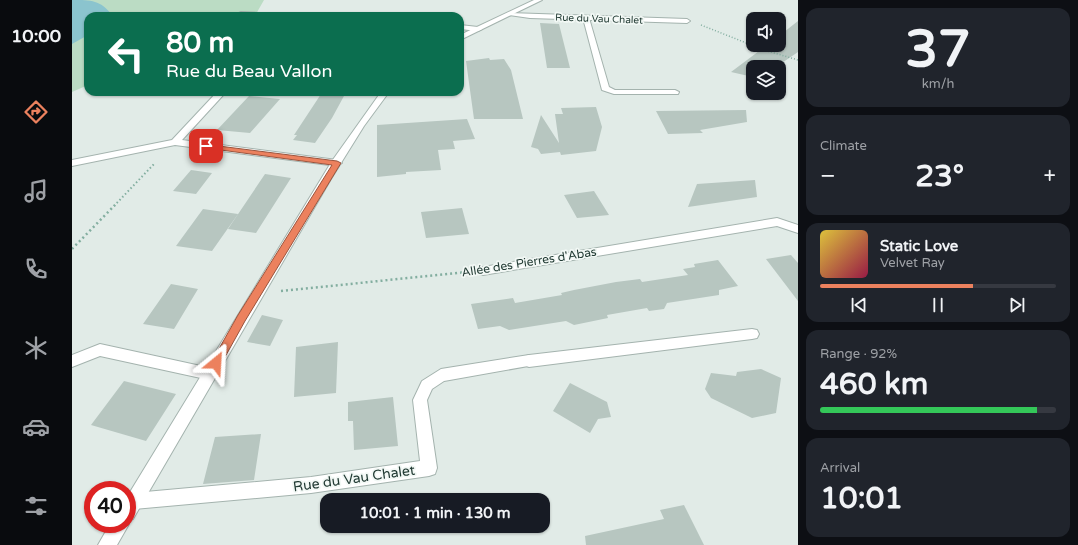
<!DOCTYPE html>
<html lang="en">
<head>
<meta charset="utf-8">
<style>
  body { margin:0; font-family:"Varela Round",sans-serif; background:#20242c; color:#f1f3f6; height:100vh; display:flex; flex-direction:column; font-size:15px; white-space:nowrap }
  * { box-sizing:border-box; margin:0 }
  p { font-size:13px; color:#9ea1a6 }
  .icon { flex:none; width:22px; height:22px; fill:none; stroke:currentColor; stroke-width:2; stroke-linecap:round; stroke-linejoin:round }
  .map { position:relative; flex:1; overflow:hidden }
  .sheet { display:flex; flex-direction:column; gap:8px; padding:8px; background:#0d0f14; width:280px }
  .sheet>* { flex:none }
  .banner { position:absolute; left:12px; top:12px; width:380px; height:84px; border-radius:12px; box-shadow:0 1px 3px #0004; background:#0b6e4f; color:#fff; overflow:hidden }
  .tools { position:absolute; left:674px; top:12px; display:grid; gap:8px }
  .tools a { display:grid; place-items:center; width:40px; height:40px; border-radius:8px; background:#171b24; box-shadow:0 1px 3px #0004; font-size:20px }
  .speed { position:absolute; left:12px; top:481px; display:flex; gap:8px; font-size:20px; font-weight:700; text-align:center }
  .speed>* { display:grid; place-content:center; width:52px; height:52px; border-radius:50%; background:#171b24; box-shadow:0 1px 3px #0004; line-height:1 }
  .speed .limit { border:6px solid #d22; background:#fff; color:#111 }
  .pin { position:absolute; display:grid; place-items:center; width:34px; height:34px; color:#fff; margin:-17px; border-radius:8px; box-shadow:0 2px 6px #0006 }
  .me { position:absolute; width:44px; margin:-22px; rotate:27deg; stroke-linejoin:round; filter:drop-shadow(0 0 3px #0008) }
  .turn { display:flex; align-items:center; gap:14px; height:84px; padding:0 16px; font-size:18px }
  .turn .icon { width:52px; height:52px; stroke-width:2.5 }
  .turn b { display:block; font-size:28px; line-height:34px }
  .big { font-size:30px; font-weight:800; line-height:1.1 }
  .sheet .tile { flex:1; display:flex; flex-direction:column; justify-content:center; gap:6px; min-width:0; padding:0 14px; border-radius:12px; background:#20242c }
  .sheet .dial { align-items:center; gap:0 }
  .dial b { font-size:52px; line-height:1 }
  .song { display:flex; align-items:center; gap:12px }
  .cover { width:48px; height:48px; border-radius:6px; background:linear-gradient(135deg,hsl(50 70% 55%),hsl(340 70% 35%)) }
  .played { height:4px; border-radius:2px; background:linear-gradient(90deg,#ec815e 65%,#363941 65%) }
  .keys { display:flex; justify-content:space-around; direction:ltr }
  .heat { display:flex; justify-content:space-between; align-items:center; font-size:22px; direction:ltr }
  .charge { height:6px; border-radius:3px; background:linear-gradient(90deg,#34c759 92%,#363941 0) }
  .trip { position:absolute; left:248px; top:493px; width:230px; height:40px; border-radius:12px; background:#171b24; box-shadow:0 1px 3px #0004; font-weight:800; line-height:40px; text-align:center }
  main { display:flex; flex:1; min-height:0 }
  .dock { display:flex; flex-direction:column; width:72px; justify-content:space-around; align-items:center; background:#090b0e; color:#9ea1a6 }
  .dock .icon { width:28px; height:28px }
  .dock .active { color:#ec815e }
  .dock b { font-size:18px; color:#f1f3f6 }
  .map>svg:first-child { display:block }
  .green { fill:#bbdcc4 }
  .water { fill:#8bc4ce }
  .building { fill:#b7c6c0 }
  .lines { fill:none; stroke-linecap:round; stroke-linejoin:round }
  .service-casing { stroke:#a4b3ae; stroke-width:2 }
  .minor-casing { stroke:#a4b3ae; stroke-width:2 }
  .tertiary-casing { stroke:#a4b3ae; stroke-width:2 }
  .path-far2 { stroke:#83aea0; stroke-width:1.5; stroke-dasharray:1 2; stroke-linecap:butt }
  .path-far1 { stroke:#83aea0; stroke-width:2; stroke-dasharray:1.5 2.5; stroke-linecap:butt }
  .path { stroke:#83aea0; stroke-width:2.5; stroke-dasharray:2 3; stroke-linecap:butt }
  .service { fill:#fff; fill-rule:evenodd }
  .minor { fill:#fff; fill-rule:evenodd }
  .tertiary { fill:#fff; fill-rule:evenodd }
  .route { fill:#ec815e; stroke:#99543d }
  .labels { text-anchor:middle; stroke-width:3.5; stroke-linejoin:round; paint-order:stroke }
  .far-street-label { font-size:10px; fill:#223b34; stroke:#f2f8f5 }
  .street-label { font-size:12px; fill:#223b34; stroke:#f2f8f5 }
  .near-street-label { font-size:14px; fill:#223b34; stroke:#f2f8f5 }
</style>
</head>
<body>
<main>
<nav class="dock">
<b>10:00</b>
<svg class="icon active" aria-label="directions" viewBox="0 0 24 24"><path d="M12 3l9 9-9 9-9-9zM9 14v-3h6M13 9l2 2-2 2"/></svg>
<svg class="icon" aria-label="music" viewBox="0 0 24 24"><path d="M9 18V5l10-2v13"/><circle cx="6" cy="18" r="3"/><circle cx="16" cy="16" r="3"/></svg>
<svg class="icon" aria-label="phone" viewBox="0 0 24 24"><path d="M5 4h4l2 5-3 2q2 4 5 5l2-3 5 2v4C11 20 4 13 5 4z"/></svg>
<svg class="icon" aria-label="climate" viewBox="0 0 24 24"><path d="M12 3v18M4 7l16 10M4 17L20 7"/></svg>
<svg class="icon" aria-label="car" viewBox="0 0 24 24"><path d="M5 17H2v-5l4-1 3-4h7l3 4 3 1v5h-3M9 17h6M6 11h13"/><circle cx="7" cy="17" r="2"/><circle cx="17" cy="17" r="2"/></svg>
<svg class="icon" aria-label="filters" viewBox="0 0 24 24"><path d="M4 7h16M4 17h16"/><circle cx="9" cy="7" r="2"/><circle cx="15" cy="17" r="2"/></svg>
</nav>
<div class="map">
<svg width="726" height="545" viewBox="0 0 726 545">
  <rect width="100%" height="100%" fill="#e1ebe7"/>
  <!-- green -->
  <path class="green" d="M0 0H192L184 14 180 16H16V85L0 92Z"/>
  <!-- water -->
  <path class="water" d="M0 0C20 0 28 0 40 15L16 16V35L0 44Z"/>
  <!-- building -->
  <path class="building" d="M726 21V52L704 67H681V77L659 72 695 45H707V36Z
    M468 23 487 24 498 68H475Z
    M417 58 418 60 432 59 439 70 451 119H402L394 61Z
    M249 94 272 96 260 118 243 143 221 140 225 135H222Z
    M177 96 208 99 178 133 145 130Z
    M524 107 530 127 524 151 489 155 488 152 469 154 466 149 459 147 469 115 487 143 483 114H491L489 108Z
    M674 110 675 122 628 130 631 133 596 134 584 111Z
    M395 119 403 139 381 141 383 149 366 150 369 170 334 172V174L305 177V125Z
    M119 170 140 173 124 194 101 191Z
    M193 174 219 178 184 233 156 229Z
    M683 180 685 197 616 207 625 184Z
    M522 191 537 215 505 218 492 195Z
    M390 208 397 234 354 238 349 212Z
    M131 209 166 214 140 251 104 246Z
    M719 255 726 263V301L694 259Z
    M646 260 666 286 647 290V295L595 303 592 309 577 311 575 308 535 315 536 318 502 325 494 321 437 330 428 326 406 329 399 304 441 298 443 303 490 295 489 293 502 290 544 282 568 279 570 282 616 275 611 269 623 267 622 264Z
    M99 284 126 289 102 329 71 324Z
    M190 315 211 320 198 346 175 342Z
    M266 342 264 393 222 397 224 347Z
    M689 369 709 378 704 413 680 418 639 398 633 389 639 373 664 376 665 372Z
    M52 381 104 394 74 441 19 425Z
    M498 383 535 402 539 417 526 419 518 433 481 411Z
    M321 397 326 446 282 450 281 421H276V402Z
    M189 434 182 480 131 484 143 437Z
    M612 505 632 545H514L513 536 592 519 588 510Z"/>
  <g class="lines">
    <!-- service casing -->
    <g class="service-casing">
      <path id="service" d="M169 12 205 14 208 16 167 15V13Z
        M514 16 517 18 537 87 543 90H603L607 92 606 94H542L530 90 511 18Z
        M388 25 406 27 410 29 406 31 388 29Z
        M680 329 685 330 687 334 685 338 680 339 457 367 452 365 450 361 452 357 457 355Z
        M28 344 138 368 143 370 145 374 143 378 138 380 28 356 0 367V355Z"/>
    </g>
    <!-- minor casing -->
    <g class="minor-casing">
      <path id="minor" d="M437 13 615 19 618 21 615 23 458 18 437 15Z
        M145 92H154L110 140 265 160 270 163 265 166 103 145 0 166V160L100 140Z
        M705 218 726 225V233L705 226 411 275 407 274 405 271 407 268 411 267Z
        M457 355 462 357 464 361 462 365 372 381 360 389 355 400 365 468 363 474 357 476 239 493 62 509 56 507V495L62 493 239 477 348 461 341 400 350 381 369 369Z"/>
    </g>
    <!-- tertiary casing -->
    <g class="tertiary-casing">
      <path id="tertiary" d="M462 0H470L388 40V35Z
        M309 92H317L292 126 259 179 61 519 55 521 57 524 45 545H26L38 524H55V497L260 161Z"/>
    </g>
    <!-- path-far2 -->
    <path class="path-far2" d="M629 25 692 50 726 60"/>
    <!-- path-far1 -->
    <path class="path-far1" d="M42 206 82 164"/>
    <!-- path -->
    <path class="path" d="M0 249 43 205
      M209 291 395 272"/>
    <!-- service -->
    <use href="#service" class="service"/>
    <!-- minor -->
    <use href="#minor" class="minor"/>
    <!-- tertiary -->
    <use href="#tertiary" class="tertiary"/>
  </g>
  <!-- route -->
  <path class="route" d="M131 144 265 161 269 163 173 321 148 366H141L139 363 166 315 260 165 134 148H131Z"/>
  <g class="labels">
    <!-- far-street labels -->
    <g class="far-street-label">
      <text transform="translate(527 18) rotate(2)" y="4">Rue du Vau Chalet</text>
    </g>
    <!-- street labels -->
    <g class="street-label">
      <text transform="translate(457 262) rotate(-9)" y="4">Allée des Pierres d'Abas</text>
    </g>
    <!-- near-street labels -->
    <g class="near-street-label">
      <text transform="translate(282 478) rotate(-8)" y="5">Rue du Vau Chalet</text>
    </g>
  </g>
</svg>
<div class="tools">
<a><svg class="icon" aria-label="sound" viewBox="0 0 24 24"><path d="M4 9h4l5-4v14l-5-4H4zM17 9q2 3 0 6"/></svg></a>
<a><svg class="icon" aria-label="layers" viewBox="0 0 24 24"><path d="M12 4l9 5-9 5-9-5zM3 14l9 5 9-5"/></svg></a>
</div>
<div class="speed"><div class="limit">40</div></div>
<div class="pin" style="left:134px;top:146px;background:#d93025"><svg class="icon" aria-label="arrive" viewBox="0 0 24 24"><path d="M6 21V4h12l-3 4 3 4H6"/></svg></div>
<svg class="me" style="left:144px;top:363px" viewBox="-20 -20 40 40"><path d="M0-17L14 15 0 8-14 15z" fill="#ec815e" stroke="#fff" stroke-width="4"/></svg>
<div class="trip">10:01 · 1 min · 130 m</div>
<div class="banner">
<div class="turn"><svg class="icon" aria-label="left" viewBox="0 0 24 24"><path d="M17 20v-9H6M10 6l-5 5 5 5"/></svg><div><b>80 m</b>Rue du Beau Vallon</div></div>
</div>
</div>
<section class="sheet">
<div class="tile dial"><b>37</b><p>km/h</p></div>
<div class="tile"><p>Climate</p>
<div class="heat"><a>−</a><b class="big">23°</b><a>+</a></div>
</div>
<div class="tile">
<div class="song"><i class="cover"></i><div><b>Static Love</b><p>Velvet Ray</p></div></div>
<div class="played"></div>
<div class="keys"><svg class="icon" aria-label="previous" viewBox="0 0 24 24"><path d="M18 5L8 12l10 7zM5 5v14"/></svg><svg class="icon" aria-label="pause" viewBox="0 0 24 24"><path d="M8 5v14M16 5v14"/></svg><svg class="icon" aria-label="next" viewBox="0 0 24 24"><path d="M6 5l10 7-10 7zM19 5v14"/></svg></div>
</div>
<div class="tile"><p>Range · 92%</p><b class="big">460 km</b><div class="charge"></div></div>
<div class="tile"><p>Arrival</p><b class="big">10:01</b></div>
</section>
</main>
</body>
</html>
